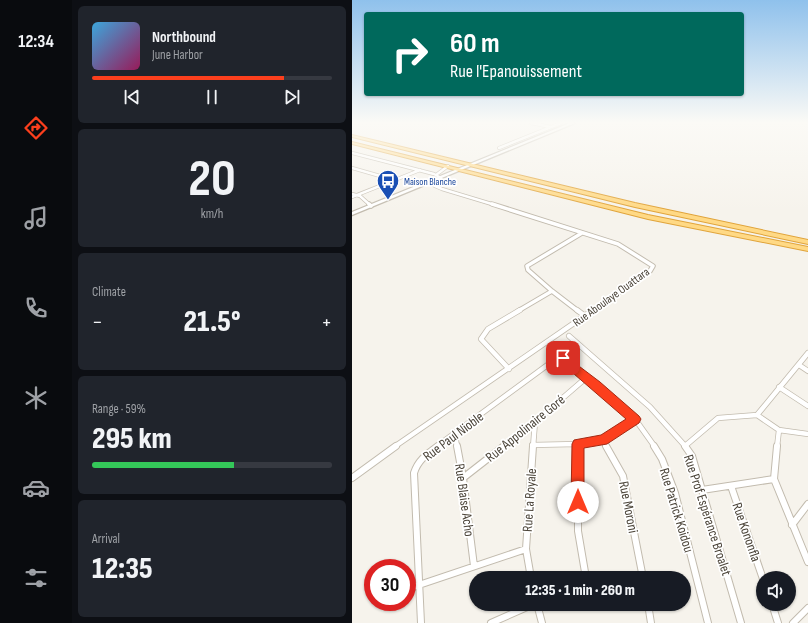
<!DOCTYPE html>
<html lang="en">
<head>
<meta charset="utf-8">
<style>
  body { margin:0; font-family:"Sofia Sans Condensed",sans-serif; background:#20242c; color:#f1f3f6; height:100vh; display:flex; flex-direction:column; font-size:15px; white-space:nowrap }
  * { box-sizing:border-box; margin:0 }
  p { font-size:13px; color:#9ea1a6 }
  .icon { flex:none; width:22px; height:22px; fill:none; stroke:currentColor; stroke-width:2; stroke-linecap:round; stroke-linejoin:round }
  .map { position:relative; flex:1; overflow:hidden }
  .drawer { display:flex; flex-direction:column; gap:6px; padding:6px; background:#0d0f14; width:280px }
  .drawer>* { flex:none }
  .hud { position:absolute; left:12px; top:12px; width:380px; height:84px; border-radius:4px; box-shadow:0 1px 3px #0004; background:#00695c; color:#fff; overflow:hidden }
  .tools { position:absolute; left:404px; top:571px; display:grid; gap:8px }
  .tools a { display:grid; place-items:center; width:40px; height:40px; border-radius:50%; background:#171b24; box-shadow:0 1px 3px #0004; font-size:20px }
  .speed { position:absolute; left:12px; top:559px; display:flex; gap:8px; font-size:20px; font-weight:700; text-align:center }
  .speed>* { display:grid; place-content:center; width:52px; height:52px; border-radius:50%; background:#171b24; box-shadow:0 1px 3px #0004; line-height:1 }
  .speed .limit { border:6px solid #d22; background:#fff; color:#111 }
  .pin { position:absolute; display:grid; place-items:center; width:34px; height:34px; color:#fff; margin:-17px; border-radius:8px; box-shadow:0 2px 6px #0006 }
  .me { position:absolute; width:44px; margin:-22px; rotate:0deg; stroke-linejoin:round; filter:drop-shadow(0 0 3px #0008) }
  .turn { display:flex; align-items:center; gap:14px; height:84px; padding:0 20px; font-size:18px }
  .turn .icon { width:52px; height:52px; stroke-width:2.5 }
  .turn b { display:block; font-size:28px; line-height:34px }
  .big { font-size:30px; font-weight:800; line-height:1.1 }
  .drawer .card { flex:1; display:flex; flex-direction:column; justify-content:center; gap:6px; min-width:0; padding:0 14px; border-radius:6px; background:#20242c }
  .drawer .dial { align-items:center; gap:0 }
  .dial b { font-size:52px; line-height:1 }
  .song { display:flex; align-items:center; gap:12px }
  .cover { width:48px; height:48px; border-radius:6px; background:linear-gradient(135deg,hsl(200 70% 55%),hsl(330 70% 35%)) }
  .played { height:4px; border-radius:2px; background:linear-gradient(90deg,#fc3f1d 80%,#363941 80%) }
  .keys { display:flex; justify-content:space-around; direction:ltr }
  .heat { display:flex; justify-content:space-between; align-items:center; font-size:22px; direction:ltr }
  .charge { height:6px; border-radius:3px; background:linear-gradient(90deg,#34c759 59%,#363941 0) }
  .trip { position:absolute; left:117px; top:571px; width:222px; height:40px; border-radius:20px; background:#171b24; box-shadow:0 1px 3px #0004; font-weight:800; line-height:40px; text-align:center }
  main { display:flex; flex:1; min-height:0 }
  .dock { display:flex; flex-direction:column; width:72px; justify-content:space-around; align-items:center; background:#090b0e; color:#9ea1a6 }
  .dock .icon { width:28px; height:28px }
  .dock .active { color:#fc3f1d }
  .dock b { font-size:18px; color:#f1f3f6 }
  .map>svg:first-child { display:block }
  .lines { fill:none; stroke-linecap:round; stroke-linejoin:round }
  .minor-far3-casing { stroke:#c2bbae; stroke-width:4 }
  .minor-far2-casing { stroke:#c2bbae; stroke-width:5.5 }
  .minor-far1-casing { stroke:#c2bbae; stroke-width:6 }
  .minor-casing { stroke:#c2bbae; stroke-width:8 }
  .tertiary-casing { stroke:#c2bbae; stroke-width:2.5 }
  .trunk-casing { stroke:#e0a43c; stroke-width:2 }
  .minor-far3 { stroke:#fff; stroke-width:2.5 }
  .minor-far2 { stroke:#fff; stroke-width:3.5 }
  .minor-far1 { stroke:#fff; stroke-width:4.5 }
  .minor { stroke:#fff; stroke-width:6 }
  .tertiary { fill:#fff; fill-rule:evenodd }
  .trunk { fill:#ffd985; fill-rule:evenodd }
  .route { fill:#fc3f1d; stroke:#a42913 }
  .labels { text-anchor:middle; stroke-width:3.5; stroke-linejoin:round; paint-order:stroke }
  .far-transit-label { font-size:10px; fill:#164399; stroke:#fff; text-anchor:start }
  .street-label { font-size:12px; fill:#4b4439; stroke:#fff }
  .near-street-label { font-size:14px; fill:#4b4439; stroke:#fff }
</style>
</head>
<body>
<main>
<nav class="dock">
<b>12:34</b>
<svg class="icon active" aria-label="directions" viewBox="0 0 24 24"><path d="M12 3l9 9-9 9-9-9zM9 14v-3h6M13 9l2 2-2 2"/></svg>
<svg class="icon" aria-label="music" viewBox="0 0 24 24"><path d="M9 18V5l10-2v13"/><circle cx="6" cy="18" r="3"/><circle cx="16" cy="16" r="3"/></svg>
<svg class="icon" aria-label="phone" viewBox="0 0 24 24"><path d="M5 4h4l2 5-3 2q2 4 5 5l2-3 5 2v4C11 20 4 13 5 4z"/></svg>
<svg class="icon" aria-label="climate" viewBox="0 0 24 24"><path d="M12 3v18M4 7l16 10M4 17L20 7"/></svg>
<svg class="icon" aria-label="car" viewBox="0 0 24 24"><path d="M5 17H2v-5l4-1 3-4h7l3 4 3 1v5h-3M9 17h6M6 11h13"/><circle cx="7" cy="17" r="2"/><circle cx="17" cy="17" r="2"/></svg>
<svg class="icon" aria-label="filters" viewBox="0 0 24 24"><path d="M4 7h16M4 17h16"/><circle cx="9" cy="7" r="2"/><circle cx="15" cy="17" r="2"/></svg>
</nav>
<section class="drawer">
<div class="card">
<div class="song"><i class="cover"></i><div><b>Northbound</b><p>June Harbor</p></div></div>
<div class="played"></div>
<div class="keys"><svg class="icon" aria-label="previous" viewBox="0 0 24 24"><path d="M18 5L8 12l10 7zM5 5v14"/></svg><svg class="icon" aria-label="pause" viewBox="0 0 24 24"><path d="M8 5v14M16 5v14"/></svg><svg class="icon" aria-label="next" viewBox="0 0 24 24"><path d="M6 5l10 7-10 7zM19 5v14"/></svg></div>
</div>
<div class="card dial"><b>20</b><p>km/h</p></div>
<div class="card"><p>Climate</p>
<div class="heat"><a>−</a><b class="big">21.5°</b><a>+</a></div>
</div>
<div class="card"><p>Range · 59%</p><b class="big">295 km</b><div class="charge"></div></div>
<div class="card"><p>Arrival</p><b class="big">12:35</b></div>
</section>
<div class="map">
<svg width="456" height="623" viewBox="0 0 456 623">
  <rect width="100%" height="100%" fill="#f6f3ec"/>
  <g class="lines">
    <!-- minor-far3 casing -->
    <g class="minor-far3-casing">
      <path id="minor-far3" d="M179 123 199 127
        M147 148 209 123
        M0 153 82 174 89 178
        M0 168 42 180
        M84 175 96 166
        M79 182 83 186 90 189 143 205
        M0 194 8 196 18 205
        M0 197 68 170"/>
    </g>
    <!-- minor-far2 casing -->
    <g class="minor-far2-casing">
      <path id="minor-far2" d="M17 204 19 206
        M140 204 266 244 301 266 298 271 240 311
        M200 291 226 311
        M166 311 200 291 176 270 175 266 230 233"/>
    </g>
    <!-- minor-far1 casing -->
    <g class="minor-far1-casing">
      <path id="minor-far1" d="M225 310 233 316
        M217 336 298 407 334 447
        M447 365 456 371
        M157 369 129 339 136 329 168 310
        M427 387 456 406
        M405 415 427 430 456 434
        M103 434 105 447
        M251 440 255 447
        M226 444V447
        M180 445 226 444 251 440 283 419
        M333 446 366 418 405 415 456 353
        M42 447 241 310
        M84 447 205 358 216 362 283 419 303 447
        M150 447 183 422 235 377
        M181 447 183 422
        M425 447 427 430"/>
    </g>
    <!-- minor casing -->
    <g class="minor-casing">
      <path id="minor" d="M105 446 111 478 122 566
        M226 446V531L234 578
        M254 446 271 476 291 578
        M302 446 310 459 323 493 356 623
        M333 446 340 456 389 623
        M0 478 44 446
        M111 478 152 446
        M422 479 456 562
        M379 486 411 579
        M350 490 422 479 425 446
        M440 525 456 504
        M179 578 174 549 181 446
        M55 589 174 549
        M185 604 190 623
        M296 604 299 623
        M420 604 426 623
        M69 623 62 473C66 460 75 454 86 446
        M139 623 182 604
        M441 623 456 608"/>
    </g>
    <!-- tertiary casing -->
    <g class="tertiary-casing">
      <path id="tertiary" d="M218 123H223L0 215V212Z"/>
    </g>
    <!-- trunk casing -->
    <g class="trunk-casing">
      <path id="trunk" d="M0 135 283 203 456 240V244L283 207 0 137Z
        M0 142 296 215 456 247V251L296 219 0 144Z"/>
    </g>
    <!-- minor-far3 -->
    <use href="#minor-far3" class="minor-far3"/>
    <!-- minor-far2 -->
    <use href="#minor-far2" class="minor-far2"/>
    <!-- minor-far1 -->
    <use href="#minor-far1" class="minor-far1"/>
    <!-- minor -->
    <use href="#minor" class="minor"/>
    <!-- tertiary -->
    <use href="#tertiary" class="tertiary"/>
    <!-- trunk -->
    <use href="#trunk" class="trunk"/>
  </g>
  <!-- sky -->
  <linearGradient id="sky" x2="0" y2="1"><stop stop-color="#8fc1ec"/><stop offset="0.58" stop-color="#fbfaf6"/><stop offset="1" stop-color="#fbfaf6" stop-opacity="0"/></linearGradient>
  <rect width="456" height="211" fill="url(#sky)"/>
  <!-- route -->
  <path class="route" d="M211 354 248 382 287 416 289 419 287 423 255 444 232 448V502L230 506 226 508 221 506 219 502 220 444 222 440 249 435 274 419 207 361 206 358 207 356Z"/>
  <!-- icons -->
  <defs>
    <g id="bus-pin" transform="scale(1.15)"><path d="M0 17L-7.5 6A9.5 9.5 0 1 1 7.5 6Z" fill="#1a4fb4" stroke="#fff"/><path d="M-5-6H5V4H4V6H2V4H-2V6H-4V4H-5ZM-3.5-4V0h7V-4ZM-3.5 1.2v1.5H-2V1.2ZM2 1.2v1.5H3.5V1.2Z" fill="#fff"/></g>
  </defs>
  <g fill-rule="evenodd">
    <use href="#bus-pin" x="36" y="181"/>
  </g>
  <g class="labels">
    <!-- far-transit labels -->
    <g class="far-transit-label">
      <text x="52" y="185">Maison Blanche</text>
    </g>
    <!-- street labels -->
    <g class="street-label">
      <text transform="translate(259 297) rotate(-36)" y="4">Rue Aboulaye Ouattara</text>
    </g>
    <!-- near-street labels -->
    <g class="near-street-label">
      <text transform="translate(173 428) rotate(-39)" y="5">Rue Appolinaire Goré</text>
      <text transform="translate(101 436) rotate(-37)" y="5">Rue Paul Nioble</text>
      <text transform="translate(113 500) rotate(82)" y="5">Rue Blaise Acho</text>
      <text transform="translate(177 500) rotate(-86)" y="5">Rue La Royale</text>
      <text transform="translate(277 507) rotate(79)" y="5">Rue Moroni</text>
      <text transform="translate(325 510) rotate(73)" y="5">Rue Patrick Koidou</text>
      <text transform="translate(356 515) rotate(72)" y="5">Rue Prof Espérance Broalet</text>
      <text transform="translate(395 532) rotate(71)" y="5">Rue Kononfla</text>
    </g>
  </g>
</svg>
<div class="tools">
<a><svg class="icon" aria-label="sound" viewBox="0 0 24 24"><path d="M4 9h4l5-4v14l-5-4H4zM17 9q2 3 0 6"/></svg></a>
</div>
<div class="speed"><div class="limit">30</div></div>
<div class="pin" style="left:211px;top:358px;background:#d93025"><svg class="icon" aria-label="arrive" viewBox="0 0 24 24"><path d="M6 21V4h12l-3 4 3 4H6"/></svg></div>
<svg class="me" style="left:226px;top:502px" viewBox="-20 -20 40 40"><circle r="19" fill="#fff"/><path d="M0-13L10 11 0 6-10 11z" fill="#fc3f1d"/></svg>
<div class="trip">12:35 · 1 min · 260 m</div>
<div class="hud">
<div class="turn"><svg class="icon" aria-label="right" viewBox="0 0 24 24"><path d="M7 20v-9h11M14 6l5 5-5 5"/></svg><div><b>60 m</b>Rue l'Epanouissement</div></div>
</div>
</div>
</main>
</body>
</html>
